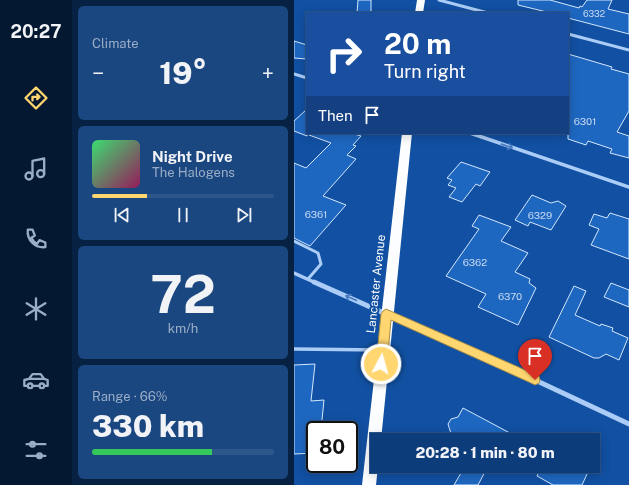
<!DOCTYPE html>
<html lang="en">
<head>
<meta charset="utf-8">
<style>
  body { margin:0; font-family:"Public Sans",sans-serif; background:#1b4781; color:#f1f3f6; height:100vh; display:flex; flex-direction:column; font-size:15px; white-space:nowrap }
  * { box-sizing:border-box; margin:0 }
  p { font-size:13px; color:#9aadc7 }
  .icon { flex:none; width:22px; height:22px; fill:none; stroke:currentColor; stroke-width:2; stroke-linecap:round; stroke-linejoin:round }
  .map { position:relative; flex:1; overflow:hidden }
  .sheet { display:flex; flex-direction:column; gap:6px; padding:6px; background:#072143; width:222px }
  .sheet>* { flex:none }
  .guide { position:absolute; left:12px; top:12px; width:263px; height:122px; border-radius:0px; box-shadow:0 2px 10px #0003,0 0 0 1px #2d568b; background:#1a4fa0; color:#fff; overflow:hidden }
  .speed { position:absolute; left:12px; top:421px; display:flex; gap:8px; font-size:20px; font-weight:700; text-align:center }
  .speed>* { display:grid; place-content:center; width:52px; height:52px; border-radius:50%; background:#0d3c7a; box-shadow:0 2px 10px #0003,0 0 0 1px #2d568b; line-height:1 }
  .speed .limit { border:2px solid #111; border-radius:6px; background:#fff; color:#111 }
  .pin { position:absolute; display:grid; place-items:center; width:34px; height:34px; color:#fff; margin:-41px -17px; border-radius:50% 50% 50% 0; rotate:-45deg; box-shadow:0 0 4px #0007 }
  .pin .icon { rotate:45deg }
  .me { position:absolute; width:44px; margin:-22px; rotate:6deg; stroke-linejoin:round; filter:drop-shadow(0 0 3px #0008) }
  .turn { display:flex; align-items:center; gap:14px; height:84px; padding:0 12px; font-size:18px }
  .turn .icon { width:52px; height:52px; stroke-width:2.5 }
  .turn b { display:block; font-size:28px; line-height:34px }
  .then { display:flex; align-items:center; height:38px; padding:0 12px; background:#0003; gap:8px; font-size:15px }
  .big { font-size:30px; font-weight:800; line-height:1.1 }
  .sheet .card { flex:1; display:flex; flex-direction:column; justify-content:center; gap:6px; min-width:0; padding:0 14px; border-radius:6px; background:#1b4781 }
  .sheet .dial { align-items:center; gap:0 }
  .dial b { font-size:52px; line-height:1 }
  .song { display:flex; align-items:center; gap:12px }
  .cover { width:48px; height:48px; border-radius:6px; background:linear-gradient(135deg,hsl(140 70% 55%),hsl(330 70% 35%)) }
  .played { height:4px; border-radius:2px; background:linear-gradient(90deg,#ffd66f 30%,#2d568b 30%) }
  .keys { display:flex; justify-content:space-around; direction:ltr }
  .heat { display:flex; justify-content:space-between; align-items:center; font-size:22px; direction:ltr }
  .charge { height:6px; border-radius:3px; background:linear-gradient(90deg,#34c759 66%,#2d568b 0) }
  .trip { position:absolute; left:76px; top:433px; width:230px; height:40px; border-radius:0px; background:#0d3c7a; box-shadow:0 2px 10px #0003,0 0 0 1px #2d568b; font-weight:800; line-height:40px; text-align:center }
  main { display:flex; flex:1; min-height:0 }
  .menu { display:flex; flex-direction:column; width:72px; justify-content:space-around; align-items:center; background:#051831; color:#9aadc7 }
  .menu .icon { width:28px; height:28px }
  .menu .current { color:#ffd66f }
  .menu b { font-size:18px; color:#f1f3f6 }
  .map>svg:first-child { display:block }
  .building { fill:#1e67c1; stroke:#d3e7fe }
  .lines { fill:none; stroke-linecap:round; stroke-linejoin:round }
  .service-far1 { stroke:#aaccf6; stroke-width:3 }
  .service { stroke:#aaccf6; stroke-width:3.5 }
  .minor-far2 { stroke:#aaccf6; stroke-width:3 }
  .minor-far1 { stroke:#aaccf6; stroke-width:3.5 }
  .minor { stroke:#aaccf6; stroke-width:5 }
  .trunk { fill:#fcfdff; fill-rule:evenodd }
  .oneway { stroke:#477bbf }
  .route { fill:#ffd66f; stroke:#a68b48 }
  .labels { text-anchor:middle; stroke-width:4; stroke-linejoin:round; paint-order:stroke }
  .far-number-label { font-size:9px; fill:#c7d9f0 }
  .number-label { font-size:10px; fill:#c7d9f0 }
  .street-label { font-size:12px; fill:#fff; stroke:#1150a2 }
</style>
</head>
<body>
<main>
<nav class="menu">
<b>20:27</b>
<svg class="icon current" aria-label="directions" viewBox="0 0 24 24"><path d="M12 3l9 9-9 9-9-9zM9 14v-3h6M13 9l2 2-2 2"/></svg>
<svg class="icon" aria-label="music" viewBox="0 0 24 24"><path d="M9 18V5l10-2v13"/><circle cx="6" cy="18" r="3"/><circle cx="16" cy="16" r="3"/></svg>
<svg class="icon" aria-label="phone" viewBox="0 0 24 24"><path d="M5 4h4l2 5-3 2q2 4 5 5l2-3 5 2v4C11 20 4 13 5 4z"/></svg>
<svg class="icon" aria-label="climate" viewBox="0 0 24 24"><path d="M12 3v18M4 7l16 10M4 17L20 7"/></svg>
<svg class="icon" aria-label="car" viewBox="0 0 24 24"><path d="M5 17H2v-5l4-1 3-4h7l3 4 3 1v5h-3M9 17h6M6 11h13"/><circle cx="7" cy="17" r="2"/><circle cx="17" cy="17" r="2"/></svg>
<svg class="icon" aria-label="filters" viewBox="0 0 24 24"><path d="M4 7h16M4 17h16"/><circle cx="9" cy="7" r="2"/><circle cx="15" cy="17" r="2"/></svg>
</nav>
<section class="sheet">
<div class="card"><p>Climate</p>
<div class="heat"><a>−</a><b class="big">19°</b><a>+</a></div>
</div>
<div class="card">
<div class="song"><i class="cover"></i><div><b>Night Drive</b><p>The Halogens</p></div></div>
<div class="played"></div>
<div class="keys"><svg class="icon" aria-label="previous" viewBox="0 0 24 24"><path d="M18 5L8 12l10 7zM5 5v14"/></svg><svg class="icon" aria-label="pause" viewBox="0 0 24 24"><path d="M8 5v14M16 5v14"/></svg><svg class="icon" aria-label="next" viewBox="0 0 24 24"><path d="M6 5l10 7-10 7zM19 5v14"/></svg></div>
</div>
<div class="card dial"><b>72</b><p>km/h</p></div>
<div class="card"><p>Range · 66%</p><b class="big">330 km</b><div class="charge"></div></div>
</section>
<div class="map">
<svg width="335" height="485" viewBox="0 0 335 485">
  <rect width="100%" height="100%" fill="#1150a2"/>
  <!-- building -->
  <path class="building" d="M64 0H77V13H63Z
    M224 0H256L285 8 286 6 288 7 293 0H318L314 9 335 14V34L274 18V13H257L224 5Z
    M0 41 13 45V59L0 58Z
    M274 54 318 67 317 69 335 74V111L323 132 335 136V158L316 153 318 149 294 141 292 145 274 139Z
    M13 109V136L0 131V121Z
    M16 133H57L67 136 59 145 62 146 53 155 62 159 29 196 52 205 16 246 0 238V163L12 168 37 143 15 135Z
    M167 162 196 172 186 186 182 184 168 202 155 197 162 188 154 185 158 180 153 178Z
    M238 195 257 203 264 201 272 206 257 230 236 222 234 226 221 220Z
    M316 213 335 219V259L297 245 305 229 295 225 300 214 313 218Z
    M185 215 217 227 207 241 234 253 221 272 236 279 235 283 242 288 224 325 184 307 192 294 152 276 185 229 178 226Z
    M317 283 335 290V307L310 297Z
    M280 286 292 291 281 315 306 326 307 324 319 328 318 331 334 338 325 360 312 354 305 358H300L255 337Z
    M21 364 17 401 30 400 27 430H21V453L0 454V365Z
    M169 408 229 440H159L154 424 157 419 164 417Z
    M171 466H194L184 485H160Z
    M248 466H283L294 472 288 485H259L243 476Z"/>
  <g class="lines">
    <!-- service-far1 -->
    <path class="service-far1" d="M0 241 24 253 27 264 14 279"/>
    <!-- service -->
    <path class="service" d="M0 349 87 350"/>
    <!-- minor-far2 -->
    <path class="minor-far2" d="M145 0 194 13
      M274 34 335 50
      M0 74 13 78"/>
    <!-- minor-far1 -->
    <path class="minor-far1" d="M176 133 335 187
      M0 273 22 283"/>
    <!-- minor -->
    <path class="minor" d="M20 282 241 380 335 424"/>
    <!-- trunk -->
    <path class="trunk" d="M123 0H131L129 13H121Z
      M108 133H118L87 440H83V466H84L82 485H68Z"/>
  </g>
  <!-- one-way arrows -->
  <defs><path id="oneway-shaft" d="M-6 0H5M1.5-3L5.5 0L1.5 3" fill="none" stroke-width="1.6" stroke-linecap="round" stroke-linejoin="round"/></defs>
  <g class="oneway">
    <use href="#oneway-shaft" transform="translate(213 146) rotate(19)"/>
    <use href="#oneway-shaft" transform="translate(57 298) rotate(-156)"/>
  </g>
  <!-- route -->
  <path class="route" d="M92 309 245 376 246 380 245 383 241 385 237 383 97 320 93 364 91 367 87 369 83 367 82 364 87 314 89 311Z"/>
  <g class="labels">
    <!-- far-number labels -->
    <g class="far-number-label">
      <text x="300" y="17">6332</text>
    </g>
    <!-- number labels -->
    <g class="number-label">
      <text x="291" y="125">6301</text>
      <text x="22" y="218">6361</text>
      <text x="246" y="219">6329</text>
      <text x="181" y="266">6362</text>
      <text x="216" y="300">6370</text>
    </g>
    <!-- street labels -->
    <g class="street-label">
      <text transform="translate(82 284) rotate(-84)" y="4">Lancaster Avenue</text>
    </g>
  </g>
</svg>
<div class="speed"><div class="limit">80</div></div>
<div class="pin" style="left:241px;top:380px;background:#d93025"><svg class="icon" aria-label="arrive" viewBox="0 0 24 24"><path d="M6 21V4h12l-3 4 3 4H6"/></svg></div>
<svg class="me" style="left:87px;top:364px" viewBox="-20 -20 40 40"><circle r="17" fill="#ffd66f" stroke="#fff" stroke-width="3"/><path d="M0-11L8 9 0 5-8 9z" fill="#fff"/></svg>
<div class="trip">20:28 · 1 min · 80 m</div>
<div class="guide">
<div class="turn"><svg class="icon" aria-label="right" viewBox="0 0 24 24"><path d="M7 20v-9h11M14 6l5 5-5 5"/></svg><div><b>20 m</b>Turn right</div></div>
<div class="then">Then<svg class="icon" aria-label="arrive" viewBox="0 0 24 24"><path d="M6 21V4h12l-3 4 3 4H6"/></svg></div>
</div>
</div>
</main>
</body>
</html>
